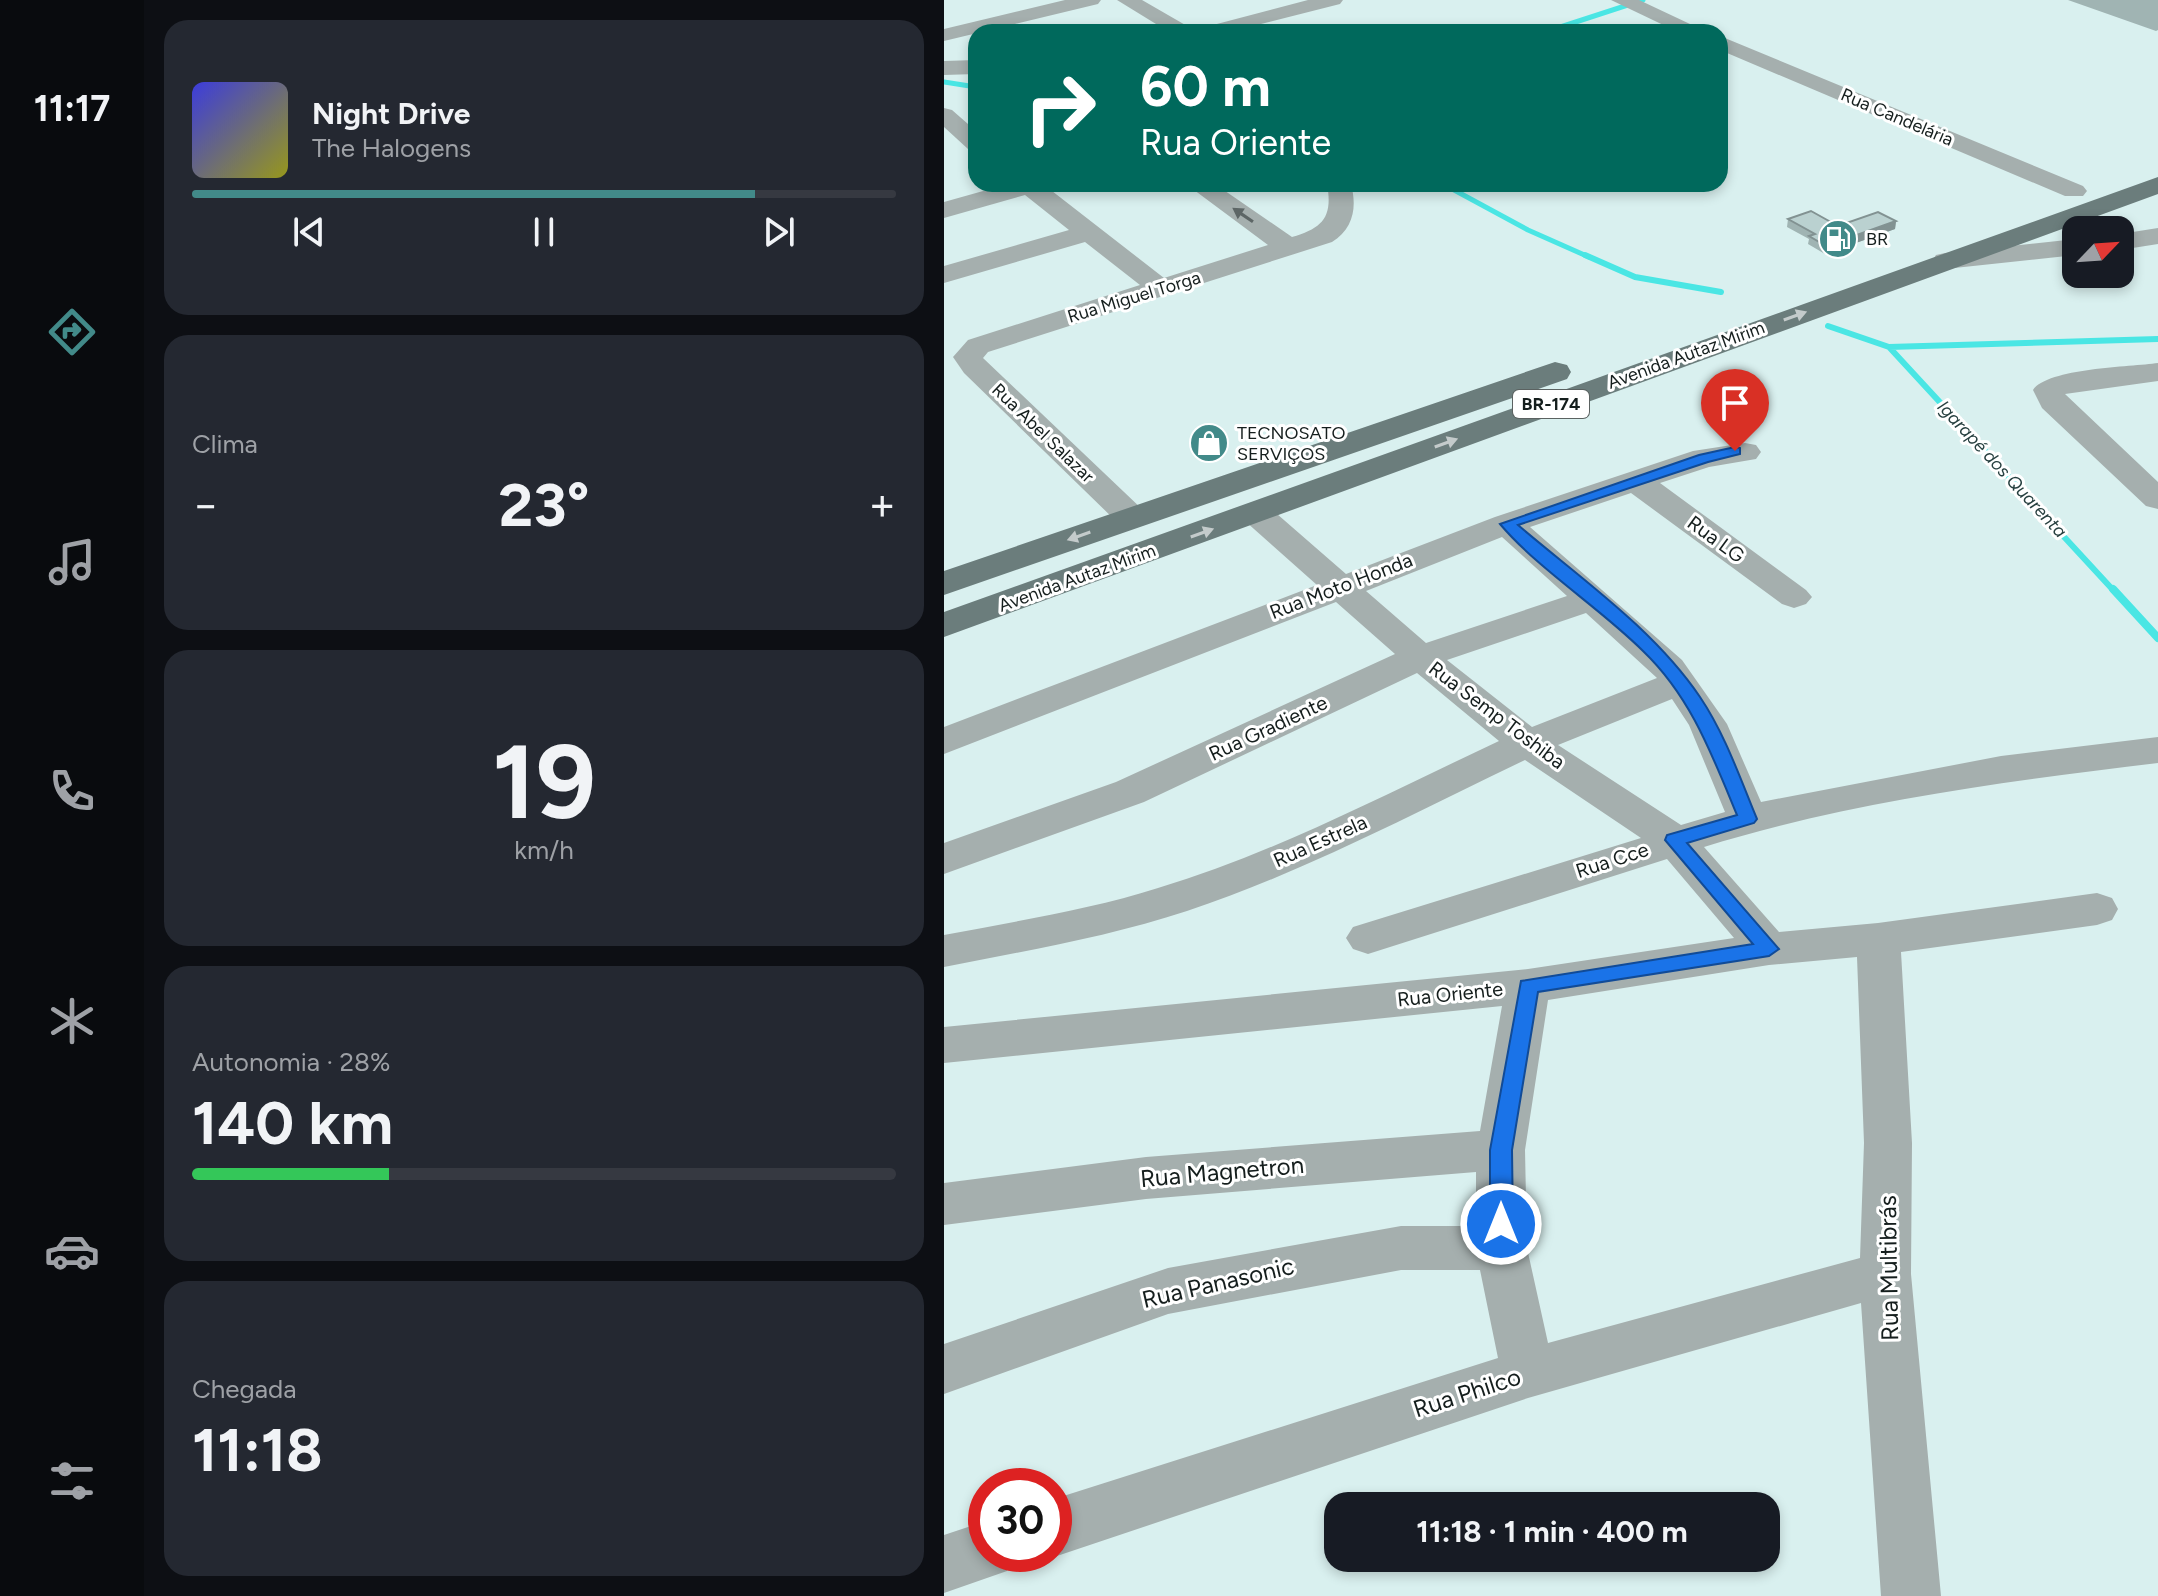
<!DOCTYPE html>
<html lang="pt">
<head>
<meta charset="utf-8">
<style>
  body { margin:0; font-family:Figtree,sans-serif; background:#242831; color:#f1f3f6; height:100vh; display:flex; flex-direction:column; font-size:30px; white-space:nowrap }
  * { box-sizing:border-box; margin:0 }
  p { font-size:26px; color:#9ea1a6 }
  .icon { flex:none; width:44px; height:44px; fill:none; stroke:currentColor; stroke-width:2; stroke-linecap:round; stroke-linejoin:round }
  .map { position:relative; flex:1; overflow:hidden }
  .panel { display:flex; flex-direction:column; gap:20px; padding:20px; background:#0d0f14; width:800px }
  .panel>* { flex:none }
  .guide { position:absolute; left:24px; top:24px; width:760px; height:168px; border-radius:24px; box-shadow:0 4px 12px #0003; background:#00695c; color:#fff; overflow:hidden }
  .needle { width:52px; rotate:65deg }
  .buttons { position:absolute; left:1118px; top:216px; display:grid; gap:16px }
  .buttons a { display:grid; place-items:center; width:72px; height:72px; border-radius:16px; background:#171b24; box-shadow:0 4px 12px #0003; font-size:40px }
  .speed { position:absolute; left:24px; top:1468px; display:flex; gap:16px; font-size:40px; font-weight:700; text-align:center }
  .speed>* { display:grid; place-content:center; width:104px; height:104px; border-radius:50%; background:#171b24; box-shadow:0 4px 12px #0003; line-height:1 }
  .speed .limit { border:12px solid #d22; background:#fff; color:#111 }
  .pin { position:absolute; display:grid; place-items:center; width:68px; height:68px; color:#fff; margin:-82px -34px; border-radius:50% 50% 50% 0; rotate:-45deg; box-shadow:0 0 8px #0007 }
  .pin .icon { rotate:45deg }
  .me { position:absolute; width:88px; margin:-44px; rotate:0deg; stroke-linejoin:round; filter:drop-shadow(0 0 6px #0008) }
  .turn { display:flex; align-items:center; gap:28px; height:168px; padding:0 40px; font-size:36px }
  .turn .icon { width:104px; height:104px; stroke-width:2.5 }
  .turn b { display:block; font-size:56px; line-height:68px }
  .big { font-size:60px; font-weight:700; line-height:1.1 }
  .panel .widget { flex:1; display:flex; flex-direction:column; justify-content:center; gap:12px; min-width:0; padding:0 28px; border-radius:24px; background:#242831 }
  .panel .dial { align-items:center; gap:0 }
  .dial b { font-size:104px; line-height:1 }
  .song { display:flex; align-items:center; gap:24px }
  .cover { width:96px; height:96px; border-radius:12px; background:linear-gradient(135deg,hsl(240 70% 55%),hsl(60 70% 35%)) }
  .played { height:8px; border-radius:4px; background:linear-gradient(90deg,#428a89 80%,#363941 80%) }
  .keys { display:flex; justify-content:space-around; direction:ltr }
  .heat { display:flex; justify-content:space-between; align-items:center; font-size:44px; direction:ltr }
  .charge { height:12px; border-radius:6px; background:linear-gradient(90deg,#34c759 28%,#363941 0) }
  .trip { position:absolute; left:380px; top:1492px; width:456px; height:80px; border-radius:24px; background:#171b24; box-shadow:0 4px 12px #0003; font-weight:700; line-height:80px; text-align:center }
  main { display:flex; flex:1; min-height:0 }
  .tabs { display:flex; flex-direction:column; width:144px; justify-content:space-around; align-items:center; background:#090b0e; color:#9ea1a6 }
  .tabs .icon { width:56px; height:56px }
  .tabs .on { color:#428a89 }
  .tabs b { font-size:36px; color:#f1f3f6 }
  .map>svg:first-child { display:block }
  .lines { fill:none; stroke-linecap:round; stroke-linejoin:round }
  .stream-far2 { stroke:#4ae6e4; stroke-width:5 }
  .stream-far1 { stroke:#4ae6e4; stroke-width:6 }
  .stream { stroke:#4ae6e4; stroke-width:8 }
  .minor { fill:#a5afae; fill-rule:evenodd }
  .major { fill:#6b7d7c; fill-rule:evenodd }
  .wall { fill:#a0b4b3 }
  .shaded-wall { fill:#829292 }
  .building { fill:#bad1d0; stroke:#829292; stroke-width:2 }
  .oneway { fill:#5d6666 }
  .oneway2 { fill:#c4cbcb }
  .route { fill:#1a73e8; stroke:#114b97; stroke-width:2 }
  .labels { text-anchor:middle; stroke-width:6; stroke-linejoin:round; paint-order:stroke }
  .far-street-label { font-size:18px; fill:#151e1d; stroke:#fff }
  .far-poi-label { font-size:18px; fill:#151e1d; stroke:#fff; text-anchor:start }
  .shield { fill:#fff; stroke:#5b6261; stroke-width:2 }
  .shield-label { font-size:18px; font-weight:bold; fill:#151e1d }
  .far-water-label { font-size:18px; font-style:italic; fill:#274040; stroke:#fff }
  .street-label { font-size:20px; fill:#151e1d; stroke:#fff }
  .near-street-label { font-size:24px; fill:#151e1d; stroke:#fff }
</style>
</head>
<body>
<main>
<nav class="tabs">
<b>11:17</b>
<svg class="icon on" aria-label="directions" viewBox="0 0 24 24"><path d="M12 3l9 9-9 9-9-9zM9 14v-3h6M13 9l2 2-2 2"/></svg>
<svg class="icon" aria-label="music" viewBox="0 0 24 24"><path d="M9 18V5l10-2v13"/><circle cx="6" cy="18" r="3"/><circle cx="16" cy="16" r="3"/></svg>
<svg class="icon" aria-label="phone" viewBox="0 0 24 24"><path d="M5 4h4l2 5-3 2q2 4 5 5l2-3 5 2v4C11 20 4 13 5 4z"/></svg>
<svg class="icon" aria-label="climate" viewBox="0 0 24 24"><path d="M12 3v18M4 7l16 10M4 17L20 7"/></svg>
<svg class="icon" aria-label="car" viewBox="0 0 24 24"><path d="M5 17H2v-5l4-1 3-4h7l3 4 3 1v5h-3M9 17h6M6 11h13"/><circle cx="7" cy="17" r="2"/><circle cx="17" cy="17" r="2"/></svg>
<svg class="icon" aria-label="filters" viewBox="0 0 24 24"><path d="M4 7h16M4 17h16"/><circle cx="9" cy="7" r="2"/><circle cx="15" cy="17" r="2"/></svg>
</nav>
<section class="panel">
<div class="widget">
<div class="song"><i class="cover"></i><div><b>Night Drive</b><p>The Halogens</p></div></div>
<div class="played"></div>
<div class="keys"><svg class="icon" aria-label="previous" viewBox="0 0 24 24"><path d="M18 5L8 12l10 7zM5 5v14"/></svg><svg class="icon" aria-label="pause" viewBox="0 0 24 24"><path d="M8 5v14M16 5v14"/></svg><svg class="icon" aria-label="next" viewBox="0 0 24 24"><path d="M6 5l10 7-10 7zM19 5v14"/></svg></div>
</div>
<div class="widget"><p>Clima</p>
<div class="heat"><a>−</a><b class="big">23°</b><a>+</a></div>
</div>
<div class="widget dial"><b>19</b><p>km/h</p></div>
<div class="widget"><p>Autonomia · 28%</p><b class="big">140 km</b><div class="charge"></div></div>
<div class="widget"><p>Chegada</p><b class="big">11:18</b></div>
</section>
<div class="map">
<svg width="1214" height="1596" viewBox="0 0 1214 1596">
  <rect width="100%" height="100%" fill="#d9f0ef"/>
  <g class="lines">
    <!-- stream-far2 -->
    <path class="stream-far2" d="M601 32 699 0
      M0 82 32 87
      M499 184 584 230 645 257"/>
    <!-- stream-far1 -->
    <path class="stream-far1" d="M641 255 691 277 777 292
      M884 326 945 347 1170 591
      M945 347 1214 339"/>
    <!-- stream -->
    <path class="stream" d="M1169 589 1214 638"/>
    <!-- minor -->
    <path class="minor" d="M121 0H157L154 4 0 41V29Z
      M173 0H198L250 30 364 0H399L396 4 285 32H225Z
      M667 0H695L763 32H734Z
      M776 36 1139 186 1143 191 1139 196H1121L776 50Z
      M32 60V74L0 75V61Z
      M0 108 8 110 32 131V151L24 149 0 127Z
      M64 184H99L220 278 324 245 242 184H271L348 237C379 228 389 217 383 184H407C413 207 410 228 388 242L44 352 39 358 200 511 205 518 200 525 188 528 176 525 20 373 9 357 24 340 196 285 141 242 0 283V266L125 230 81 195 0 218V202Z
      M1214 228V244L1176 250V234Z
      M1132 239V255L1001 269 992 267 988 261 992 255 1001 253Z
      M1214 363V381L1121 394 1214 482V509L1202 506 1098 408 1089 390C1104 368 1186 367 1214 363Z
      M801 443 812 445 817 452 812 459 765 467 716 483 862 590 868 597 862 604 850 608 838 604 687 493 586 527 738 660 783 724 817 802 1057 756 1214 737V763C1064 781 904 802 760 847L835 932 934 923 1153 893 1168 898 1174 909 1168 920 1153 925 957 952 968 1143 967 1274 997 1596H937L917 1303 584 1398 110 1557 104 1554H110V1499L554 1358 536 1270H457L224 1314 0 1394V1344L224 1268 457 1226H532V1172L202 1199 0 1225V1183L202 1157 536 1131 558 1006 0 1063V1027L584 969 790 938 723 859 424 954 409 949 402 938 409 927 697 838 581 760C470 813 360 872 243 911 164 937 81 951 0 967V935C72 921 145 910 214 888 333 852 444 793 555 741L473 673 200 802 0 874V843L172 782 451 654 392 602 0 754V727L373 585 301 521 296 514 301 507 313 504 325 507 402 574 551 517 749 451ZM558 537 623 596 482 643 422 591ZM642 613 713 678 588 727 503 660ZM728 699 745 725 781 812 737 825 614 745ZM913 957 920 1143 916 1258 604 1343 583 1248 581 1150 604 1000 825 965Z
      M42 1521V1554H70L63 1571 0 1593V1535Z"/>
    <!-- major -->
    <path class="major" d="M1214 177V194L0 637V612Z
      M611 362 623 365 627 372 623 379 0 595V571Z"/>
  </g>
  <!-- wall -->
  <path class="wall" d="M1124 0H1214V30L1212 31Z
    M844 219 894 226 952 221 951 229 881 254 864 244 865 239 843 227Z"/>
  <!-- shaded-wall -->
  <path class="shaded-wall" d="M952 221 951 229 881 254 882 246Z"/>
  <!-- building -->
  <path class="building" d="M867 211 894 226 934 212 952 221 882 246 865 236 871 234 844 219Z"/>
  <!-- one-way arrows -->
  <defs><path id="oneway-solid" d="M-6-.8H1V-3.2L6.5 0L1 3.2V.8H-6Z" transform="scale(2)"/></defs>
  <use class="oneway" href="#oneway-solid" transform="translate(299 215) rotate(-146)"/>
  <g class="oneway2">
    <use href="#oneway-solid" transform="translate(851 316) rotate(-20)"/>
    <use href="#oneway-solid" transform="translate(502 443) rotate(-20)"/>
    <use href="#oneway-solid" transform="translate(258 533) rotate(-20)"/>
    <use href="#oneway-solid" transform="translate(135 536) rotate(161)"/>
  </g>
  <!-- route -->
  <path class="route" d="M791 447 796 448V454L764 462 574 525C636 578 710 629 756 697 781 734 796 778 813 819L810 823 743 843 835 949 825 956 594 992 568 1150 569 1224 565 1231 557 1233 549 1231 546 1224V1150L577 981 809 944 721 840 723 835 793 815C768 755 747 697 699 651 656 608 594 569 556 524L755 455Z"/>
  <!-- icons -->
  <defs>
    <g id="fuel-disc" transform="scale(2)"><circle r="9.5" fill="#428a89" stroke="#fff"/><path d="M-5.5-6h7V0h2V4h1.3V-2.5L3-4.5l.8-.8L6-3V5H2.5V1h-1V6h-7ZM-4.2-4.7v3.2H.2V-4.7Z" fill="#fff"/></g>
    <g id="shop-disc" transform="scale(2)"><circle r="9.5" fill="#428a89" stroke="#fff"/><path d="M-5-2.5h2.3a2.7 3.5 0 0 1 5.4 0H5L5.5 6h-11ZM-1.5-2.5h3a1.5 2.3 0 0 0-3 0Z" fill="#fff"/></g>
  </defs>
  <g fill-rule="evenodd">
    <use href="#fuel-disc" x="894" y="239"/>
    <use href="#shop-disc" x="265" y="443"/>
  </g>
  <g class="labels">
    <!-- far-street labels -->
    <g class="far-street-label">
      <text transform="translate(953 117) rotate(23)" y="6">Rua Candelária</text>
      <text transform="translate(190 297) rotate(-17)" y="6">Rua Miguel Torga</text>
      <text transform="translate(742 355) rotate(-20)" y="6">Avenida Autaz Mirim</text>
      <text transform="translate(99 433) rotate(44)" y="6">Rua Abel Salazar</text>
      <text transform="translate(133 578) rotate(-20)" y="6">Avenida Autaz Mirim</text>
    </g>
    <!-- far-poi labels -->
    <g class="far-poi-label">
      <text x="922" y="245">BR</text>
      <text x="293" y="439">TECNOSATO<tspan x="293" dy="21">SERVIÇOS</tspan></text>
    </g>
    <!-- shield labels -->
    <rect class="shield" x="569" y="390" width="76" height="28" rx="6"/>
    <g class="shield-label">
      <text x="607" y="410">BR-174</text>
    </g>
    <!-- far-water labels -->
    <g class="far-water-label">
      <text transform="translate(1058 469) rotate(47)" y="6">Igarapé dos Quarenta</text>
    </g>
    <!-- street labels -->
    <g class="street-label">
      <text transform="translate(772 539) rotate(36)" y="7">Rua LG</text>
      <text transform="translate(397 586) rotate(-21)" y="7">Rua Moto Honda</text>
      <text transform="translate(553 715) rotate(37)" y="7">Rua Semp Toshiba</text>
      <text transform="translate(324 728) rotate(-25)" y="7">Rua Gradiente</text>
      <text transform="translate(376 841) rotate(-24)" y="7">Rua Estrela</text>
      <text transform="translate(668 860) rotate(-18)" y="7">Rua Cce</text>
      <text transform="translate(506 994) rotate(-6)" y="7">Rua Oriente</text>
    </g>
    <!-- near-street labels -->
    <g class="near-street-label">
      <text transform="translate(278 1172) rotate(-5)" y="8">Rua Magnetron</text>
      <text transform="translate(945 1268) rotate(-91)" y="8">Rua Multibrás</text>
      <text transform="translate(274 1283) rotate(-13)" y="8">Rua Panasonic</text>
      <text transform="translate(523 1393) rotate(-18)" y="8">Rua Philco</text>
    </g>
  </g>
</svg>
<div class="buttons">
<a><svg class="needle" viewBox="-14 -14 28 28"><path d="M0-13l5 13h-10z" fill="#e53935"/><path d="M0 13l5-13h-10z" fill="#9ea1a6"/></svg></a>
</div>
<div class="speed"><div class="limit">30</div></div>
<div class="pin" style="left:791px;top:451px;background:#d93025"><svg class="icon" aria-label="arrive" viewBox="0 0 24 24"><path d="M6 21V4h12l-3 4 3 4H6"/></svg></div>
<svg class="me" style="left:557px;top:1224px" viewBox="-20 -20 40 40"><circle r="17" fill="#1a73e8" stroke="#fff" stroke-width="3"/><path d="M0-11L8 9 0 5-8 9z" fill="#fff"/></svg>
<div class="trip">11:18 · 1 min · 400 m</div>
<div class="guide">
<div class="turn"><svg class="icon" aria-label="right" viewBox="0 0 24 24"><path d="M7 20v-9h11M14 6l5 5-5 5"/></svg><div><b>60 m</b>Rua Oriente</div></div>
</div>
</div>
</main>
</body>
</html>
